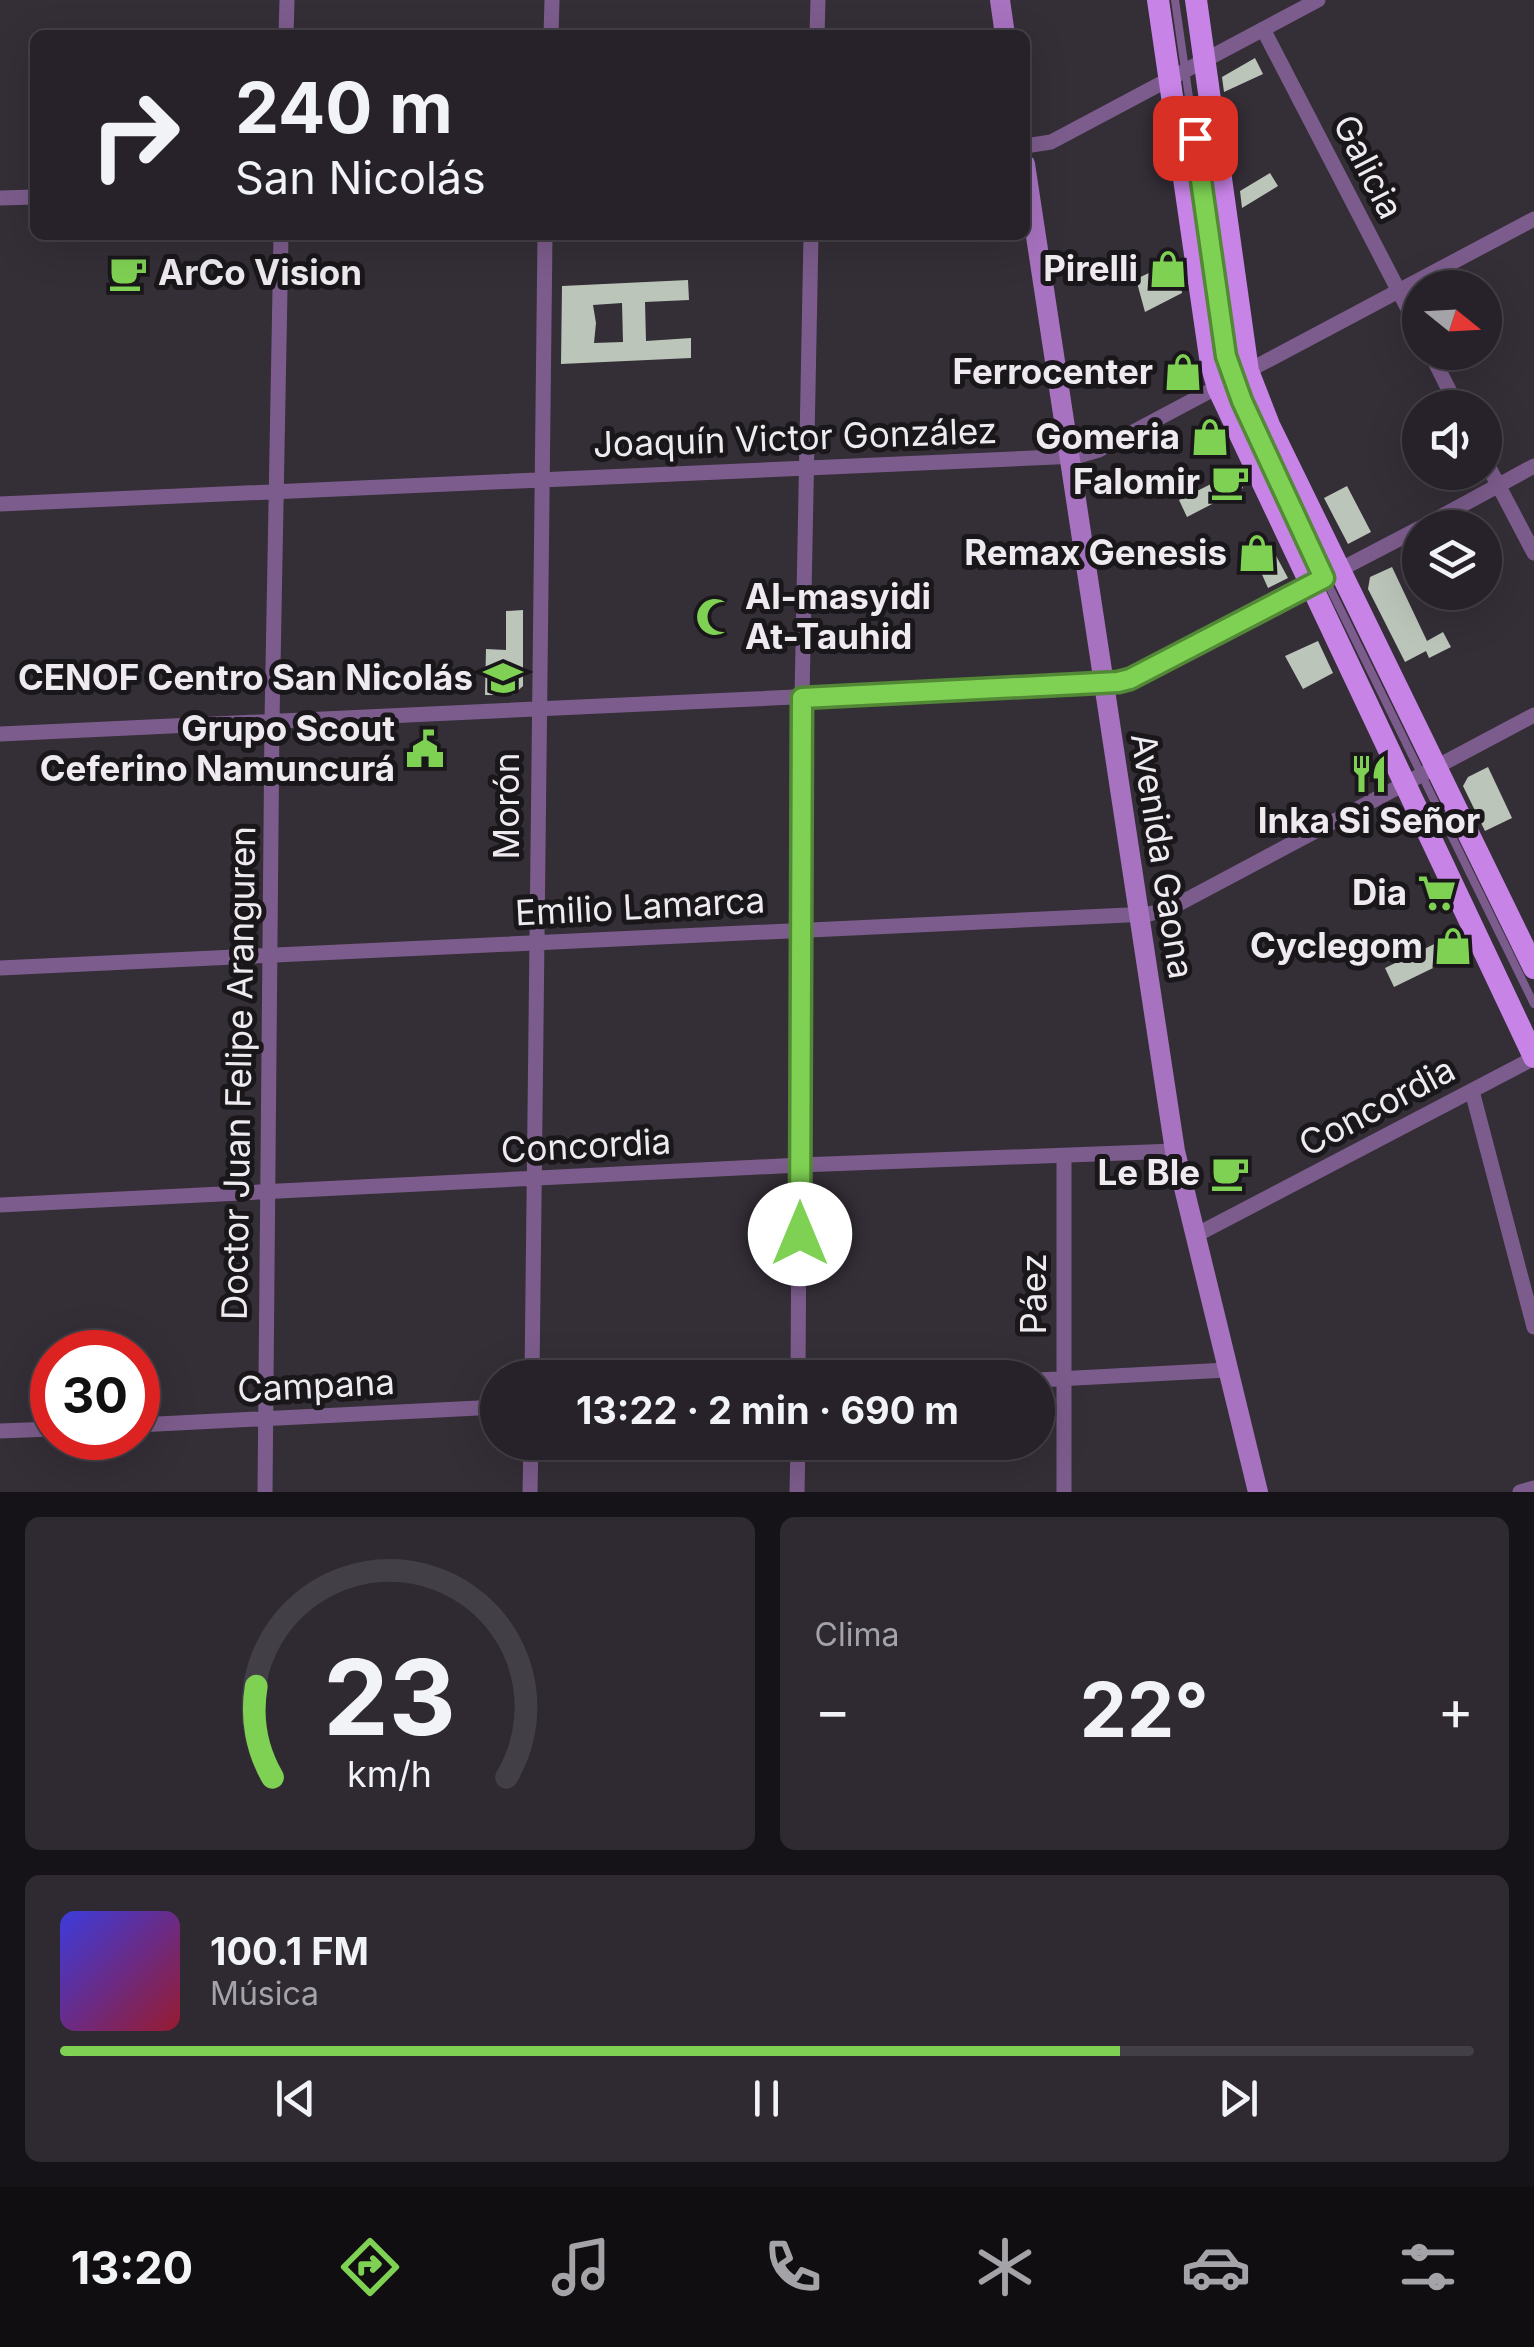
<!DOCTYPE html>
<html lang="es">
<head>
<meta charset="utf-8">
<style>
  body { margin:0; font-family:Inter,sans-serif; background:#2f2a31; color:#f1f3f6; height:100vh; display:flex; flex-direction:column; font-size:38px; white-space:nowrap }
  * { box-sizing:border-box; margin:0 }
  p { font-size:32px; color:#a4a4a8 }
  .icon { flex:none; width:55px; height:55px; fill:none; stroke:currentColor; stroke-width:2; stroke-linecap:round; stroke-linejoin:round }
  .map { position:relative; height:1492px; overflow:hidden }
  .drawer { display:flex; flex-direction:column; gap:25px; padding:25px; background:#151317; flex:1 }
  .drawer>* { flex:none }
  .hud { position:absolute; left:30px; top:30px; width:1000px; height:210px; border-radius:15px; box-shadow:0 10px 40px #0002,0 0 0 2px #433f46; background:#272229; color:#f1f3f6; overflow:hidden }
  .needle { width:65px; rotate:108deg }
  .buttons { position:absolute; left:1402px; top:270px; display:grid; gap:20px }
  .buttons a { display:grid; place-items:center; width:100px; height:100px; border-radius:50%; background:#272229; box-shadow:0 10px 40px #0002,0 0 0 2px #433f46; font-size:50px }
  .speed { position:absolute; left:30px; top:1330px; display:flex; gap:20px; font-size:50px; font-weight:700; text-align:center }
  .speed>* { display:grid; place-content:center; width:130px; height:130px; border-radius:50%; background:#272229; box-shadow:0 10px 40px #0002,0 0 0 2px #433f46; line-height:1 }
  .speed .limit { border:15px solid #d22; background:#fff; color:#111 }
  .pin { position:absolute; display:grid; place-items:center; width:85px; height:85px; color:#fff; margin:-42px; border-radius:20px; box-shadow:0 5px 15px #0006 }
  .me { position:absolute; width:110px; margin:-55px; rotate:0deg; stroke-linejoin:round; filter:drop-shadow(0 0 8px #0008) }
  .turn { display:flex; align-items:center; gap:35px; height:210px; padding:0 40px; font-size:45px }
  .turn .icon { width:130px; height:130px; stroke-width:2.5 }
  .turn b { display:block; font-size:70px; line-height:85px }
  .big { font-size:75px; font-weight:700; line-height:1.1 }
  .drawer .card { flex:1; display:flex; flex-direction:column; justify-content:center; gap:15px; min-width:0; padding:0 35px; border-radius:15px; background:#2f2a31 }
  .drawer .dial { align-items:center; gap:0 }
  .dial svg { height:260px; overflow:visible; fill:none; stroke:#433f46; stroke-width:7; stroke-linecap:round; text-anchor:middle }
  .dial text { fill:#f1f3f6; stroke:none }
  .song { display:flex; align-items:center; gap:30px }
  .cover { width:120px; height:120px; border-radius:15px; background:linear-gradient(135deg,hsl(240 70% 55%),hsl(350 70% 35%)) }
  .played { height:10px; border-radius:5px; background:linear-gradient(90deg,#7ed153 75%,#433f46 75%) }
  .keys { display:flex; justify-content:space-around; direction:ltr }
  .heat { display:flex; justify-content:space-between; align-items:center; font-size:55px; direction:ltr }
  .drawer .tiles { flex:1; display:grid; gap:25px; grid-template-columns:1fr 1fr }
  .card:last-child { grid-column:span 2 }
  .trip { position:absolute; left:480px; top:1360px; width:575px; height:100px; border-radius:50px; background:#272229; box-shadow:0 10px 40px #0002,0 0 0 2px #433f46; font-weight:700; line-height:100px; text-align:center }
  .dock { display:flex; height:160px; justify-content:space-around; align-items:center; background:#100e10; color:#a4a4a8 }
  .dock .icon { width:70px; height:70px }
  .dock .on { color:#7ed153 }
  .dock b { font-size:45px; color:#f1f3f6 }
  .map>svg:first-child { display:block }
  .building { fill:#bcc5b9; fill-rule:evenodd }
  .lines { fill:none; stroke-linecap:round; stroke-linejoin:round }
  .lane { stroke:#7c5c8c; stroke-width:8 }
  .street { stroke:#7c5c8c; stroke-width:15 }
  .secondary { stroke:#a772bf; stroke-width:20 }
  .primary { stroke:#c883e7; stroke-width:22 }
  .route-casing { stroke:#528836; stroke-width:25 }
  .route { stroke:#7ed153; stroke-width:18 }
  .labels { text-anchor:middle; stroke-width:10; stroke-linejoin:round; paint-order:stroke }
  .street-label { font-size:35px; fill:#eeeaf0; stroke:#1a171b }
  .poi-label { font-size:35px; font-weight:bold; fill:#eeeaf0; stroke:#1a171b; text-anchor:end }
</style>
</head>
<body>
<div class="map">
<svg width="1534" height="1492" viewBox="0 0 1534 1492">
  <rect width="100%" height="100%" fill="#342e37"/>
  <!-- building -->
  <path class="building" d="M1255 58 1263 74 1224 92 1222 77Z
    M1270 173 1278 186 1242 208 1240 191Z
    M1177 260 1182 293 1145 312 1136 279Z
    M688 280 689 300 645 302 646 341 691 338V358L561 364 562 286ZM622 303 623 342 594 343 596 323 593 305Z
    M1235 472 1243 488 1187 517 1179 500Z
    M1347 486 1371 532 1348 544 1324 498Z
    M1267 539 1288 578 1268 588 1256 561 1246 566 1240 553Z
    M1392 567 1427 641 1443 632 1451 647 1429 658 1426 651 1405 662 1368 589 1370 577Z
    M523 610V686L513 695H485L486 649 506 650V611Z
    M1318 641 1333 673 1303 689 1285 656Z
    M1488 767 1512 818 1485 831 1463 786 1468 777Z
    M1457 933 1466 952 1394 987 1385 968Z"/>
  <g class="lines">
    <!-- lane -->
    <path class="lane" d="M1175 0 1226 355 1233 379 1325 578 1534 1004"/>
    <!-- street -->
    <path class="street" d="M1263 29 1420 332
      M286 35 287 0
      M551 35 552 0
      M817 35 818 0
      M1025 146 1051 142 1318 0
      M0 198 35 197
      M1430 352 1458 408
      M1485 460 1534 553
      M0 504 1078 456 1099 450 1534 219
      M1420 528 1534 466
      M0 734 1117 682 1130 679 1420 528
      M0 968 1149 914 1171 908 1534 715
      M1472 1091 1534 1327
      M0 1205 800 1165 1175 1151
      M1194 1236 1534 1058
      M532 1378 545 235
      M798 1378 802 698 811 235
      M1038 1380 1227 1370
      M138 1425 498 1407
      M0 1431 52 1429
      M265 1492 272 721 281 235
      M530 1492 531 1442
      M797 1492 798 1442
      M1064 1492V1156
      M1520 1492 1534 1488"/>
    <!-- secondary -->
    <path class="secondary" d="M1000 0 1005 35
      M1025 164 1175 1151 1258 1492"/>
    <!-- primary -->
    <path class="primary" d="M1158 0 1211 364 1218 388 1534 1057
      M1196 0 1248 371 1269 425 1534 968"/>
  </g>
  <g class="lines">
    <!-- route casing -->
    <g class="route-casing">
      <path id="route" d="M800 1234 802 698 1118 682 1130 679 1324 578 1242 401 1226 356 1195 138"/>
    </g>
    <!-- route -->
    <use href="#route" class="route"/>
  </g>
  <!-- icons -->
  <defs>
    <g id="shop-bare" transform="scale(3)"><path d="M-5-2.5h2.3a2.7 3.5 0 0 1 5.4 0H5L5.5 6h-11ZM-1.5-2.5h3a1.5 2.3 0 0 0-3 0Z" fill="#7ed153" stroke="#1a171b" stroke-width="2.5" paint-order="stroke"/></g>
    <g id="cafe-bare" transform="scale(3)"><path d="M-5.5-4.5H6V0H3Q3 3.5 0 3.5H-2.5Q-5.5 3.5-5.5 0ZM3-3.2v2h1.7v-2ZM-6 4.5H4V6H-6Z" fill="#7ed153" stroke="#1a171b" stroke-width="2.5" paint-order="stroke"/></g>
    <g id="mosque-bare" transform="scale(3)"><path d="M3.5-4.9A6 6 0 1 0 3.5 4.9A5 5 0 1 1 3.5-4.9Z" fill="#7ed153" stroke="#1a171b" stroke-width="2.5" paint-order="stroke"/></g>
    <g id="school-bare" transform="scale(3)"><path d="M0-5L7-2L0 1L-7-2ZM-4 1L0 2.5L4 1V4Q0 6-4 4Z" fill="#7ed153" stroke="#1a171b" stroke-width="2.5" paint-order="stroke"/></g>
    <g id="civic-bare" transform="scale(3)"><path d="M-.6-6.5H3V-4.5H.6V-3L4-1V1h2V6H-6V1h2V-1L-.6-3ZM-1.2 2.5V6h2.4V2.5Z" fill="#7ed153" stroke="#1a171b" stroke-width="2.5" paint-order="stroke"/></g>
    <g id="restaurant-bare" transform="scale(3)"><path d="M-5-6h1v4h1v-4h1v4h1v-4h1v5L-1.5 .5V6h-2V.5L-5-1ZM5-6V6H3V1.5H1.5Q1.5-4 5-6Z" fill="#7ed153" stroke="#1a171b" stroke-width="2.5" paint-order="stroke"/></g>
    <g id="supermarket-bare" transform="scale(3)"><path d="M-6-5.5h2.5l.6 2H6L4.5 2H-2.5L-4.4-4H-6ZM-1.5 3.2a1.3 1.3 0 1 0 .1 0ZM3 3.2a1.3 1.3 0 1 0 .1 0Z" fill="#7ed153" stroke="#1a171b" stroke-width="2.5" paint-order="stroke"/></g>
  </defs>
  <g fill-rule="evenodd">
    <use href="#shop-bare" x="1168" y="269"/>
    <use href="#cafe-bare" x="128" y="273"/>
    <use href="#shop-bare" x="1183" y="372"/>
    <use href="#shop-bare" x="1210" y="437"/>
    <use href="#cafe-bare" x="1230" y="482"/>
    <use href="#shop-bare" x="1257" y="553"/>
    <use href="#mosque-bare" x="715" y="617"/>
    <use href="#school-bare" x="503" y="678"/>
    <use href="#civic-bare" x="425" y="749"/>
    <use href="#restaurant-bare" x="1369" y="774"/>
    <use href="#supermarket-bare" x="1437" y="893"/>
    <use href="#shop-bare" x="1453" y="946"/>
    <use href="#cafe-bare" x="1230" y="1173"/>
  </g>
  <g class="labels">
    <!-- street labels -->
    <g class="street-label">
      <text transform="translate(1368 167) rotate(63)" y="12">Galicia</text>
      <text transform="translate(795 438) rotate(-2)" y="12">Joaquín Victor González</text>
      <text transform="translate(507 806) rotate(-90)" y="12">Morón</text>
      <text transform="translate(1162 856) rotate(81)" y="12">Avenida Gaona</text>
      <text transform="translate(640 907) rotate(-3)" y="12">Emilio Lamarca</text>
      <text transform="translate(239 1073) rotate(-89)" y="12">Doctor Juan Felipe Aranguren</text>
      <text transform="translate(1377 1107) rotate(-28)" y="12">Concordia</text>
      <text transform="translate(586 1146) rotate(-3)" y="12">Concordia</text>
      <text transform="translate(1034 1294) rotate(-90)" y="12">Páez</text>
      <text transform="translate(316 1386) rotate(-3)" y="12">Campana</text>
    </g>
    <!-- poi labels -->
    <g class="poi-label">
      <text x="1138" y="281">Pirelli</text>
      <text x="158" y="285" text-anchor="start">ArCo Vision</text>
      <text x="1153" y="384">Ferrocenter</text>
      <text x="1180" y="449">Gomeria</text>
      <text x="1200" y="494">Falomir</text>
      <text x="1227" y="565">Remax Genesis</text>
      <text x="745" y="609" text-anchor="start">Al-masyidi<tspan x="745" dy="40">At-Tauhid</tspan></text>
      <text x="473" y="690">CENOF Centro San Nicolás</text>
      <text x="395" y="741">Grupo Scout<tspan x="395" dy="40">Ceferino Namuncurá</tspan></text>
      <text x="1369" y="833" text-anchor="middle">Inka Si Señor</text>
      <text x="1407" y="905">Dia</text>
      <text x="1423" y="958">Cyclegom</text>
      <text x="1200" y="1185">Le Ble</text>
    </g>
  </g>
</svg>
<div class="buttons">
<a><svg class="needle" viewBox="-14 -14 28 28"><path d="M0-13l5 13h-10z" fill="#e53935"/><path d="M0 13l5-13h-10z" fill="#a4a4a8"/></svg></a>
<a><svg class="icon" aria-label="sound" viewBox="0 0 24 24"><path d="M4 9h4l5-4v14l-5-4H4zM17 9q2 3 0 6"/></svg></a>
<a><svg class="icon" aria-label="layers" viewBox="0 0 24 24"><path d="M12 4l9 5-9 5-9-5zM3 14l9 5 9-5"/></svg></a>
</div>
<div class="speed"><div class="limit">30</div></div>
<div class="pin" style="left:1195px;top:138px;background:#d93025"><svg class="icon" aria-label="arrive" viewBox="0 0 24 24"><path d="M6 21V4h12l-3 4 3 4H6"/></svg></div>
<svg class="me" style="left:800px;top:1234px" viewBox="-20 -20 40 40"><circle r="19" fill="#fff"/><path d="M0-13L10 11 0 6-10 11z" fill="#7ed153"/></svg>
<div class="trip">13:22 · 2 min · 690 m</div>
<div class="hud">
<div class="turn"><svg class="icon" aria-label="right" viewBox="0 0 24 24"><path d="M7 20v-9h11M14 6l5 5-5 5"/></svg><div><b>240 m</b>San Nicolás</div></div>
</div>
</div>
<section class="drawer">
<div class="tiles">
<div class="card dial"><svg viewBox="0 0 100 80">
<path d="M14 69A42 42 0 1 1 86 69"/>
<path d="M14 69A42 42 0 0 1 9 41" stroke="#7ed153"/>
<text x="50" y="56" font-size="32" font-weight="700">23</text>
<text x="50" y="72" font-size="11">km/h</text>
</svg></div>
<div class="card"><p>Clima</p>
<div class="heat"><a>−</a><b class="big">22°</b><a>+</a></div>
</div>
<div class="card">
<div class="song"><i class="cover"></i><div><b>100.1 FM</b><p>Música</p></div></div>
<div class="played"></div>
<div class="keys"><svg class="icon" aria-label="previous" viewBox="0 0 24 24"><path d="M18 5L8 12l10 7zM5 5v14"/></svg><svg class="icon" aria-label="pause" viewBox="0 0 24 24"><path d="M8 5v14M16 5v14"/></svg><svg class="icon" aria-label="next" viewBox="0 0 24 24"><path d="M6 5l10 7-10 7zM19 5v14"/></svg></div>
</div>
</div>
</section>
<nav class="dock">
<b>13:20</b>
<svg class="icon on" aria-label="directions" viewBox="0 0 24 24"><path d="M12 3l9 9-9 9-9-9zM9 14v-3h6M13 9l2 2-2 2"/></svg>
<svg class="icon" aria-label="music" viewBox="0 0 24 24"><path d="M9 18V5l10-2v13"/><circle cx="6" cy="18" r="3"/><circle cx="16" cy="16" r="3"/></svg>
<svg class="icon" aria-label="phone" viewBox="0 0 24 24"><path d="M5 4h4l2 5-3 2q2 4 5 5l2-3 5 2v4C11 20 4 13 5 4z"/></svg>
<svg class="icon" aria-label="climate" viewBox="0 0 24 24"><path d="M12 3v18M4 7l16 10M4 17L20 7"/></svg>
<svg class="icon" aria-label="car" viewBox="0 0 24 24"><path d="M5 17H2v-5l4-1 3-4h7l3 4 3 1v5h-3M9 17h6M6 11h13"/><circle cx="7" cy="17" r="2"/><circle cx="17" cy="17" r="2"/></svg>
<svg class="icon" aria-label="filters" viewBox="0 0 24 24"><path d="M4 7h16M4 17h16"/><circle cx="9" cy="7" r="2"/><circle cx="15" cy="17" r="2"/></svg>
</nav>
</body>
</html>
